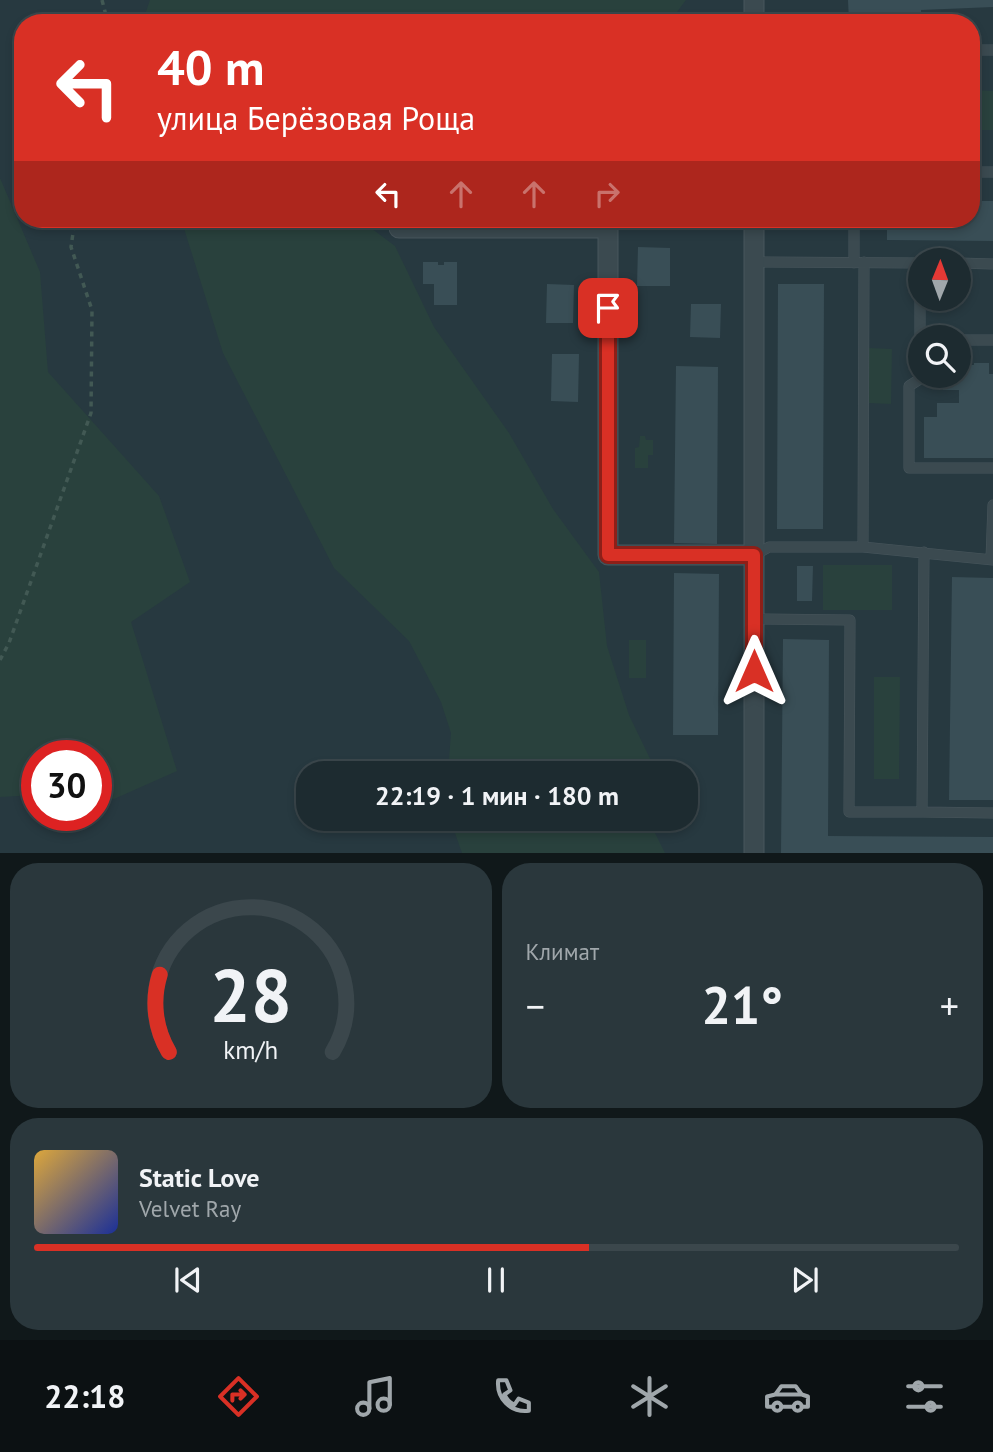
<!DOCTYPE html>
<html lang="ru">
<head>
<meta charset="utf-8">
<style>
  body { margin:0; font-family:"PT Sans",sans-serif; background:#2a373c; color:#f1f3f6; height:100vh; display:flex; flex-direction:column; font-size:26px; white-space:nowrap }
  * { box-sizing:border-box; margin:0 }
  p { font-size:23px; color:#a0a7ab }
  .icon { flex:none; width:38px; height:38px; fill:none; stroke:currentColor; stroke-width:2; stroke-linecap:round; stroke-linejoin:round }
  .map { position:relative; height:853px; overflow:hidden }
  .details { display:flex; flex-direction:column; gap:10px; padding:10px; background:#10181a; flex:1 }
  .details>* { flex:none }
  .banner { position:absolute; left:14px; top:14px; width:966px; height:214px; border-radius:28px; box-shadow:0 4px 10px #0003,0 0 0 2px #3b474c; background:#d93025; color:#fff; overflow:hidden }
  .needle { width:46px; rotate:1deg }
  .controls { position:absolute; left:908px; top:248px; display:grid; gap:14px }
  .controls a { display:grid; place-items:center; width:63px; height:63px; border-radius:50%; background:#1d2b30; box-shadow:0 4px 10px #0003,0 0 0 2px #3b474c; font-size:35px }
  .speed { position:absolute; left:21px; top:740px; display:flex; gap:14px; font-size:35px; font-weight:700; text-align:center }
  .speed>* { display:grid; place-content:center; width:91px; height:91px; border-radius:50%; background:#1d2b30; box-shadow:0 4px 10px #0003,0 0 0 2px #3b474c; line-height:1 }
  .speed .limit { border:10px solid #d22; background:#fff; color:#111 }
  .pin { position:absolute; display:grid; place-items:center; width:60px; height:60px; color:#fff; margin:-30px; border-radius:14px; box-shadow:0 4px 10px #0006 }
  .me { position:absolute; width:77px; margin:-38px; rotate:0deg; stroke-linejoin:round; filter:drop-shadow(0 0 5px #0008) }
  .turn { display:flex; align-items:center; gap:24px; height:147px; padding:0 28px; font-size:32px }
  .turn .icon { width:91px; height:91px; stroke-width:2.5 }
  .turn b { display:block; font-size:49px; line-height:60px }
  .lanes { display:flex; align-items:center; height:66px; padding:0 28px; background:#0003; justify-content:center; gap:35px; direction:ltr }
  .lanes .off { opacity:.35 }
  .big { font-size:52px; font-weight:800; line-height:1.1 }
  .details .card { flex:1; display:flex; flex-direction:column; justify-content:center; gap:10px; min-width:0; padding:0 24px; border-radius:28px; background:#2a373c }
  .details .dial { align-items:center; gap:0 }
  .dial svg { height:182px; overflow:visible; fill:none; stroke:#3b474c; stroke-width:7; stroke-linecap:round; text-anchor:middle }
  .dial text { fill:#f1f3f6; stroke:none }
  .song { display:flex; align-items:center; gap:21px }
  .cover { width:84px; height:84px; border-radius:10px; background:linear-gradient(135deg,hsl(40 70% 55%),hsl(230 70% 35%)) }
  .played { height:7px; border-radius:4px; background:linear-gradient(90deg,#d93025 60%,#3b474c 60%) }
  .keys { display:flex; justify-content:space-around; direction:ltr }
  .heat { display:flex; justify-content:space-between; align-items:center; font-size:38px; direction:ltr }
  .details .tiles { flex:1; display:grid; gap:10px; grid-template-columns:1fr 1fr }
  .card:last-child { grid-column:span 2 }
  .trip { position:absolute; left:296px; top:761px; width:402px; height:70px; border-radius:28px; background:#1d2b30; box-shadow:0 4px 10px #0003,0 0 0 2px #3b474c; font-weight:800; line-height:70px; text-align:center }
  .menu { display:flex; height:112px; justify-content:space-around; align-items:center; background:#0c1113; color:#a0a7ab }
  .menu .icon { width:49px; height:49px }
  .menu .selected { color:#d93025 }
  .menu b { font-size:32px; color:#f1f3f6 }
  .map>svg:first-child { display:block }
  .green { fill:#29413d }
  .building { fill:#394e56 }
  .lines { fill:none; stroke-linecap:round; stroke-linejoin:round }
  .lane-casing { stroke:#48565c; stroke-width:11 }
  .street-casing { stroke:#48565c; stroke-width:21 }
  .path { stroke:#425954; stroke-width:3.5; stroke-dasharray:5 5; stroke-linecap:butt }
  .lane { stroke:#3b4a50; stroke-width:10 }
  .street { stroke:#3b4a50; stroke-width:19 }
  .route-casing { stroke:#8d1f18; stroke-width:18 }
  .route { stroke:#d93025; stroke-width:12 }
</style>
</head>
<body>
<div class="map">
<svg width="993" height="854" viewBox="0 0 993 854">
  <rect width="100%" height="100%" fill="#273940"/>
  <!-- green -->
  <path class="green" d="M150 0H686L674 16V23H142Z
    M971 90 993 91V130H971Z
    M0 178 40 272 48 372 159 496 190 582 131 622 177 771 114 799 96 798V756H37V795L0 797Z
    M181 219H359L395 246 434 327 509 433 553 509 599 572 607 646 629 715 657 773H448L451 733 441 702 409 641 334 568 223 353Z
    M869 348 892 349 891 404 868 403Z
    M640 436H645L646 440H653V455H648V468H635V448L639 447Z
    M823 565H892V610H823Z
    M629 640H646V678H629Z
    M874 677H900L899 779H874Z
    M450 819H656L655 833 665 853H462Z"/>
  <!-- building -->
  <path class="building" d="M848 0H993V7L921 10V20L849 22Z
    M971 201H993V241L887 240V219H971Z
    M777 219H823V229H777Z
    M638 247 670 248V286H637Z
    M423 262H438V265H444V262H457V305H434V284H423Z
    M547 284 574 285 573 323H546Z
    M778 284H824L823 529H777Z
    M691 304H721L720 338 690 337Z
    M552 354H579L578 402 551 401Z
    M974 363H989V374H993V458H924V417H937V403H959V390H943L944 376H959V365H974Z
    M676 366 718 367 717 544 674 543Z
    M797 566H813L812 601H797Z
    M674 573 719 574 718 735H673Z
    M952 577 993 578V800H949Z
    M783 639 829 640 828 836 993 837V854H781Z"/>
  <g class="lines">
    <!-- lane casing -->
    <g class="lane-casing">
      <path id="lane" d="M971 50H993
        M971 172H993
        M754 262 920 263
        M854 263V219
        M959 263 993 264
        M920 293V379L909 386V468H993
        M959 340H993
        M863 547 864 262
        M924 552 922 812 993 813
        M755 555 769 547H863L993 560
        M991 559 993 505
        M754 619 850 620 849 812H922"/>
    </g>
    <!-- street casing -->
    <g class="street-casing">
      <path id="street" d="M754 0V23
        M754 219V854
        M399 228H608V555H754"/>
    </g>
    <!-- path -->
    <path class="path" d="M102 0 108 23
      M0 660 9 643 91 413 92 310 71 247 75 219"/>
    <!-- lane -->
    <use href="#lane" class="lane"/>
    <!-- street -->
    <use href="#street" class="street"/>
  </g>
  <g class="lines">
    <!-- route casing -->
    <g class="route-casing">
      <path id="route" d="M608 308V555H754V671"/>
    </g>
    <!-- route -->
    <use href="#route" class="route"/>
  </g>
</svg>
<div class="controls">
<a><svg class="needle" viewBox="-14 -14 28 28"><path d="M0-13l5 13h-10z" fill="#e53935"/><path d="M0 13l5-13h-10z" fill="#a0a7ab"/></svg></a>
<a><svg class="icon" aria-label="search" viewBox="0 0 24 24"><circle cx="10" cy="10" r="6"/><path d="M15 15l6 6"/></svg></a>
</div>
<div class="speed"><div class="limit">30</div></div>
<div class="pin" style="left:608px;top:308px;background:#d93025"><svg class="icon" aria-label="arrive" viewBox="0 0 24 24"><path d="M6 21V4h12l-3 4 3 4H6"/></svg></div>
<svg class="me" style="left:754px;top:671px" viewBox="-20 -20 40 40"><path d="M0-17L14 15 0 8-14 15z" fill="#d93025" stroke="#fff" stroke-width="4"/></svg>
<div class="trip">22:19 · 1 мин · 180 m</div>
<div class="banner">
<div class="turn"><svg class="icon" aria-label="left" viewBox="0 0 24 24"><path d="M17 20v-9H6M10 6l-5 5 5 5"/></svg><div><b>40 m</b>улица Берёзовая Роща</div></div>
<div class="lanes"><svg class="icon" aria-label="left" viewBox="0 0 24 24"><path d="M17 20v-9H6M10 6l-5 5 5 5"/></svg><svg class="icon off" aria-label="ahead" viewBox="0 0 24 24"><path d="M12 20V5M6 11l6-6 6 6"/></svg><svg class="icon off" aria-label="ahead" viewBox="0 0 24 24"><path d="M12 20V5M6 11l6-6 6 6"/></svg><svg class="icon off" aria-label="right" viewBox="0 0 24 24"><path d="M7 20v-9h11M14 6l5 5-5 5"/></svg></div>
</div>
</div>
<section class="details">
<div class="tiles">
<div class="card dial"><svg viewBox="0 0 100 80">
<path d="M14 69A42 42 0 1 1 86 69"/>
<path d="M14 69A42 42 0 0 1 10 35" stroke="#d93025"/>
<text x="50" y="56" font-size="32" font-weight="700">28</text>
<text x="50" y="72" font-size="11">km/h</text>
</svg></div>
<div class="card"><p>Климат</p>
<div class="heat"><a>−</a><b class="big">21°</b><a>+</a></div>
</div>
<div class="card">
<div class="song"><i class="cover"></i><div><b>Static Love</b><p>Velvet Ray</p></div></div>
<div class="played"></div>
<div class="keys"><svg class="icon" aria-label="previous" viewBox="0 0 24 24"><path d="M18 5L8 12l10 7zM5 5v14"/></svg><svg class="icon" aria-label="pause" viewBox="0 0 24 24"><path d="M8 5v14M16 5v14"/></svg><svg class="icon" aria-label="next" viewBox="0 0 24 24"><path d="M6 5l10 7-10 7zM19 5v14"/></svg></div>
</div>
</div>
</section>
<nav class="menu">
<b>22:18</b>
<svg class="icon selected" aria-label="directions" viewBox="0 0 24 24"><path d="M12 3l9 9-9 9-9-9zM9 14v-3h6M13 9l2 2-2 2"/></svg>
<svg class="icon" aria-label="music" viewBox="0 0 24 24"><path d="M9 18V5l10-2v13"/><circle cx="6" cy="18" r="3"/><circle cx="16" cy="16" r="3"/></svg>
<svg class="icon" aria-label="phone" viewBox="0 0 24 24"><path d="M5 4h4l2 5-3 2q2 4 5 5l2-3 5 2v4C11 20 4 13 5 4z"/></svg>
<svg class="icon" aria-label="climate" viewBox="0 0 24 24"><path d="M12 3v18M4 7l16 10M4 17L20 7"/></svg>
<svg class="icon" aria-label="car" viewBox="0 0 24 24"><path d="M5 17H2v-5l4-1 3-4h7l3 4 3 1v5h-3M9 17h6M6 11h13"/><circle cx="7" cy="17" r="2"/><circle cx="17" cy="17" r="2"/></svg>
<svg class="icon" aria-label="filters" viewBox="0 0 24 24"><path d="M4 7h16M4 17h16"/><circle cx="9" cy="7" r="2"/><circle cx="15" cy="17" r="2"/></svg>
</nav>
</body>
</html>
